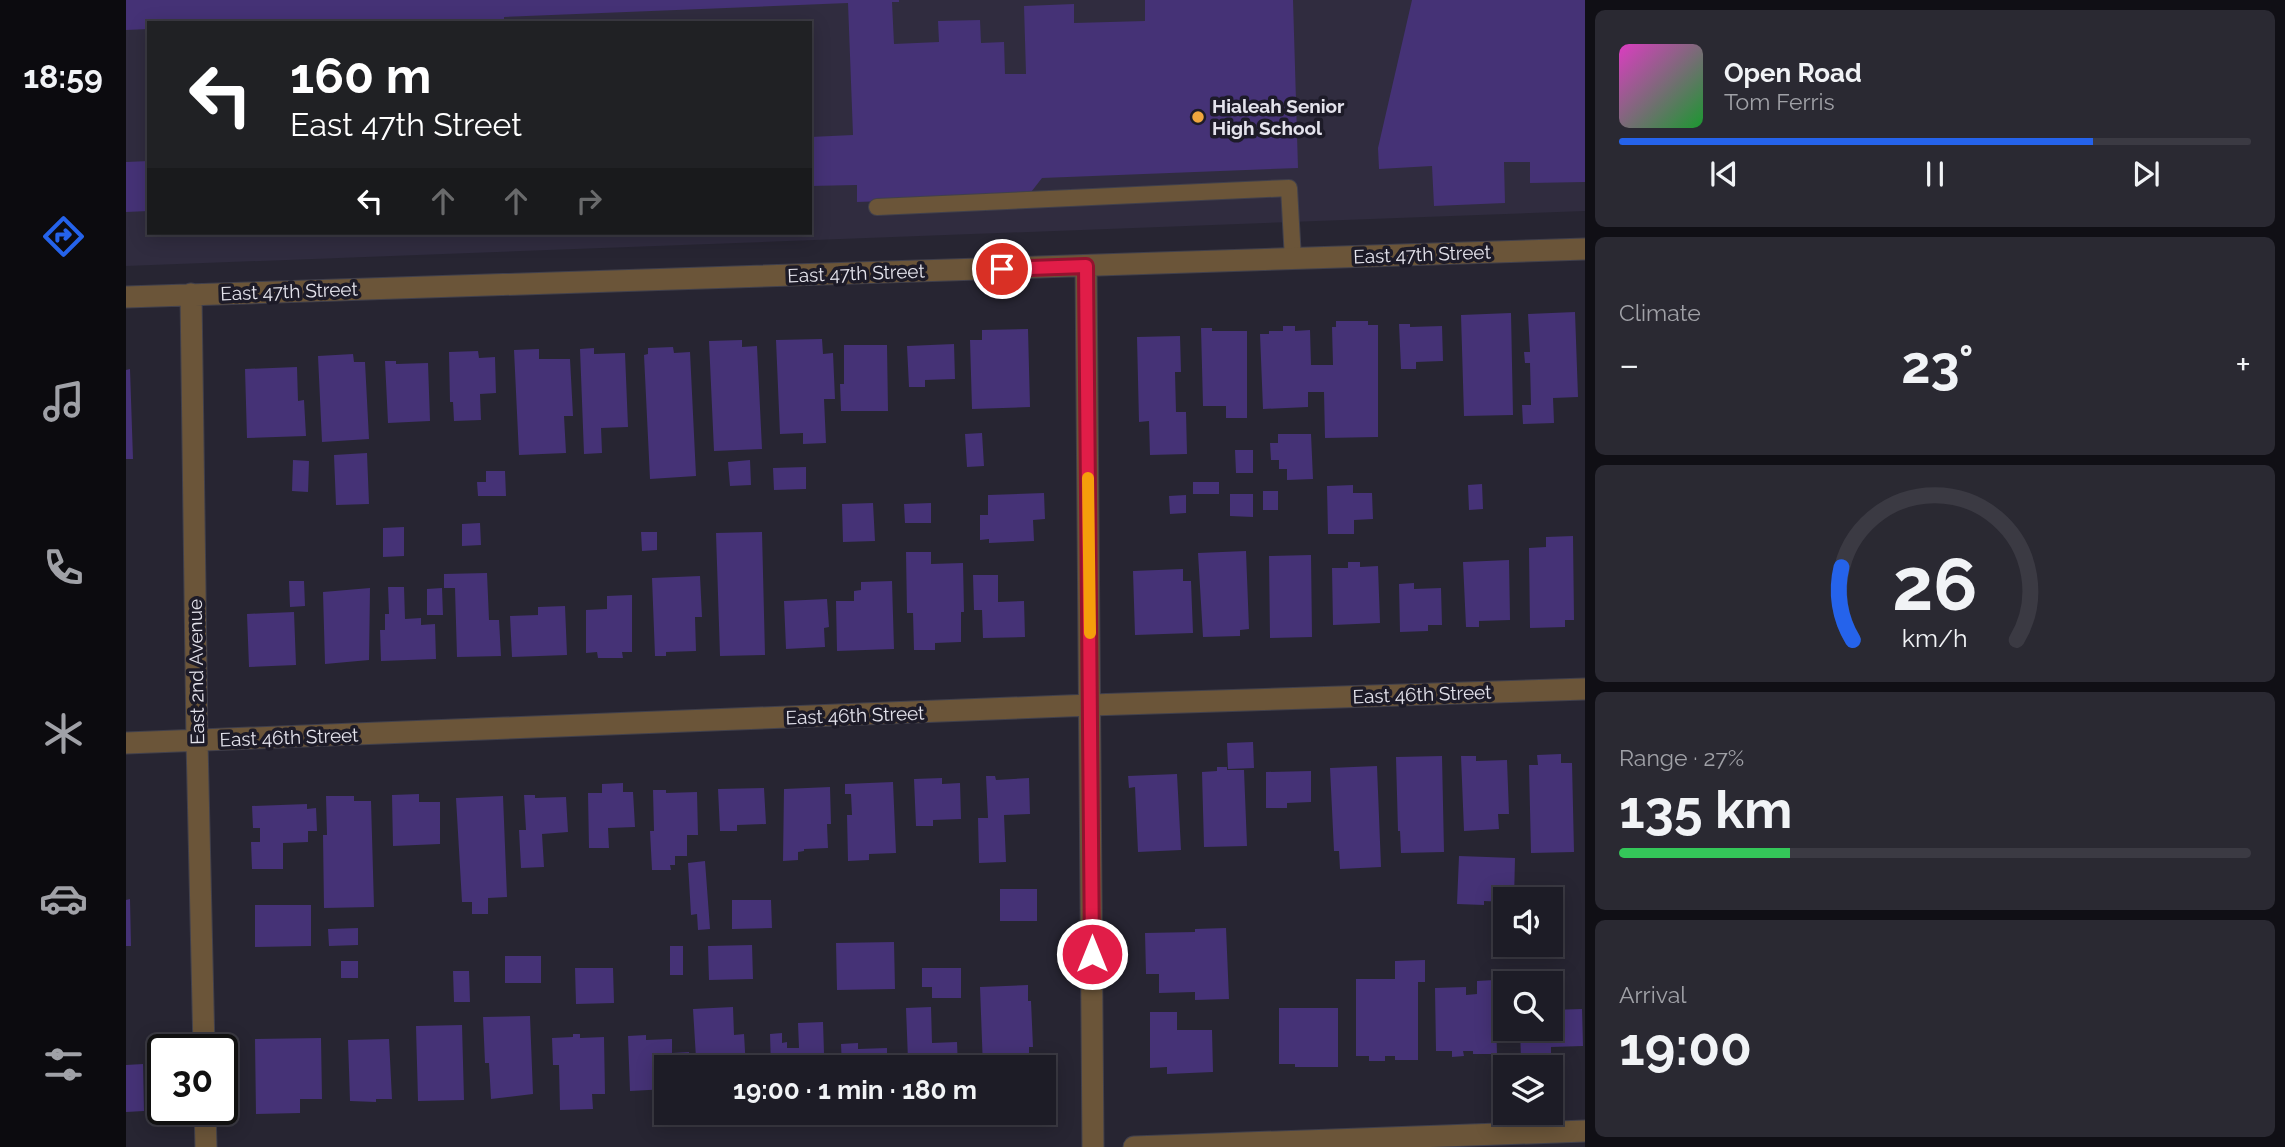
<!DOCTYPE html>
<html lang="en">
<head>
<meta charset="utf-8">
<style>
  body { margin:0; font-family:Raleway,sans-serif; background:#2a2932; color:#f1f3f6; height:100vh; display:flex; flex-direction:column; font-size:26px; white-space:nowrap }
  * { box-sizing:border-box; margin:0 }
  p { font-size:23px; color:#a0a1a7 }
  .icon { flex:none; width:38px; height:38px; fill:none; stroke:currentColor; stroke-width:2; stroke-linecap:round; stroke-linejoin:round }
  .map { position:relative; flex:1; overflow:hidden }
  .panel { display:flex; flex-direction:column; gap:10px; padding:10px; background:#100f15; width:700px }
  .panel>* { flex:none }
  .top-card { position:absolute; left:21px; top:21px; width:665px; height:214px; border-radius:0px; box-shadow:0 4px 18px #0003,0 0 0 2px #3b3a43; background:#202124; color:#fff; overflow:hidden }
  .controls { position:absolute; left:1367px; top:887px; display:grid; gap:14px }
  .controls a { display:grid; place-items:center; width:70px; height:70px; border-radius:0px; background:#1d1c26; box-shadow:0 4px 18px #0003,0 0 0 2px #3b3a43; font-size:35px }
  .speed { position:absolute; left:21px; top:1034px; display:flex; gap:14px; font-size:35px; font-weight:700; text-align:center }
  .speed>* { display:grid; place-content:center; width:91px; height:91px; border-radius:50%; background:#1d1c26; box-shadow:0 4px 18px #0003,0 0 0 2px #3b3a43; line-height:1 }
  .speed .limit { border:4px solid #111; border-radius:10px; background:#fff; color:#111 }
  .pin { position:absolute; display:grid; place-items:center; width:60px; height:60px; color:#fff; margin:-30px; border:4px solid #fff; border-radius:50%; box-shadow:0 2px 7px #0007 }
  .me { position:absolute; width:77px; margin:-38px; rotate:0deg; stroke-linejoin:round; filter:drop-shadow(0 0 5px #0008) }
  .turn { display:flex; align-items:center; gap:24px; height:147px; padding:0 28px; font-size:32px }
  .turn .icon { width:91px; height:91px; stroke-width:2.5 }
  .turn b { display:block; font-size:49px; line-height:60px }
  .lanes { display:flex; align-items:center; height:66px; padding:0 28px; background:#0003; justify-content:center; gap:35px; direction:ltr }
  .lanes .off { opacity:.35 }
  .big { font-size:52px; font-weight:700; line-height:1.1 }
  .panel .tile { flex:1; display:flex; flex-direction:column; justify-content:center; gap:10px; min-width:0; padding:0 24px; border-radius:10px; background:#2a2932 }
  .panel .dial { align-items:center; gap:0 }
  .dial svg { height:182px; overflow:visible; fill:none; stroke:#3b3a43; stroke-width:7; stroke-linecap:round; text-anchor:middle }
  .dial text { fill:#f1f3f6; stroke:none }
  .song { display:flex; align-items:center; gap:21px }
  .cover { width:84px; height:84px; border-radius:10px; background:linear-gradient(135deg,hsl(310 70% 55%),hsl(130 70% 35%)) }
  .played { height:7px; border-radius:4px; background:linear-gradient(90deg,#2563eb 75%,#3b3a43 75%) }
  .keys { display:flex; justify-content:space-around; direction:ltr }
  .heat { display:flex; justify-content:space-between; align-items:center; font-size:38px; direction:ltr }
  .charge { height:10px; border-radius:5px; background:linear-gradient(90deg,#34c759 27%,#3b3a43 0) }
  .trip { position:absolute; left:528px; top:1055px; width:402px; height:70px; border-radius:0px; background:#1d1c26; box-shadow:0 4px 18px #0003,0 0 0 2px #3b3a43; font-weight:700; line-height:70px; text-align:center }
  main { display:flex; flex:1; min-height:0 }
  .tab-bar { display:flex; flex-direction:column; width:126px; justify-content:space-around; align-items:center; background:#0c0b0f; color:#a0a1a7 }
  .tab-bar .icon { width:49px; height:49px }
  .tab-bar .selected { color:#2563eb }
  .tab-bar b { font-size:32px; color:#f1f3f6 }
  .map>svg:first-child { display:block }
  .built { fill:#302c3f; fill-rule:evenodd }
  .building { fill:#453276 }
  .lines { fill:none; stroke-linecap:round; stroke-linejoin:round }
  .lane-casing { stroke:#41404c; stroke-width:18 }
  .street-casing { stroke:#41404c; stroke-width:23 }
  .lane { stroke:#6b5539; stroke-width:16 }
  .street { stroke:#6b5539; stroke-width:21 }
  .route-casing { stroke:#92132f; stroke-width:18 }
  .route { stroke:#e11d48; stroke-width:12 }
  .slow { stroke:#f59e0b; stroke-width:12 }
  .poi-dot { fill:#f0a63e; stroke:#1d1b28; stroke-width:2.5 }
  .labels { text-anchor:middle; stroke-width:7; stroke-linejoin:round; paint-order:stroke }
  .poi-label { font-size:19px; font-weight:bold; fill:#e4e3ec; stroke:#1d1b28; text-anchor:start }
  .street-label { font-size:19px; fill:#e4e3ec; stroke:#1d1b28 }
</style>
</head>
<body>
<main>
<nav class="tab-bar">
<b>18:59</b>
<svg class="icon selected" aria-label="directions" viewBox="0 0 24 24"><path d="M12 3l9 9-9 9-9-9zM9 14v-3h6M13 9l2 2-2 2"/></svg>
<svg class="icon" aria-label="music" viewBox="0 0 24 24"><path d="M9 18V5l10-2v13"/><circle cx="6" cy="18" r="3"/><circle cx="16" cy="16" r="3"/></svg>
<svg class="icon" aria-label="phone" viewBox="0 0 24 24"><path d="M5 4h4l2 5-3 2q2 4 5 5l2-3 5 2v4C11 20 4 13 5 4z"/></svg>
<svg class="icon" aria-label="climate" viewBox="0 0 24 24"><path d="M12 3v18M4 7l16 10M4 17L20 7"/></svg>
<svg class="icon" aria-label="car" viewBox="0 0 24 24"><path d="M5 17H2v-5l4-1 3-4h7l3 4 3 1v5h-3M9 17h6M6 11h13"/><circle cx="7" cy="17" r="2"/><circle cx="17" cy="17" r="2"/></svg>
<svg class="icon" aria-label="filters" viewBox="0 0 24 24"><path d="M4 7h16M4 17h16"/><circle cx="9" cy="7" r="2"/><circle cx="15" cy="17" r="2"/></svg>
</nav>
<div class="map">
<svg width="1459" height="1147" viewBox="0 0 1459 1147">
  <rect width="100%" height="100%" fill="#272532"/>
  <!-- built -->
  <path class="built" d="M0 0H1459V211L0 266ZM23 23H684V233H23Z"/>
  <!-- building -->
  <path class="building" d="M0 0H773V2H766L768 44 813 42 812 21 854 20 855 43 878 42 879 74H900L898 6 948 4V23L1019 21V0H1167L1172 168 916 178 902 196 731 202V185L684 186V137L727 135 722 3 378 17V23H23V29L0 30Z
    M1286 0H1459V182L1404 183V162H1378L1379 203 1308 206 1306 166 1253 169 1252 148Z
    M23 161V211L0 212V162Z
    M1449 312 1452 397 1427 398 1428 423 1397 424 1396 405H1405L1404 363H1399L1398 352H1404L1402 314Z
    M1385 313 1387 415 1338 416 1335 315Z
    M1210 321H1242V325H1252V437L1199 438 1198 392H1182V407L1137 409 1134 334H1143V331H1157V326H1169V331L1184 330 1185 365H1207L1206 327H1210Z
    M1273 324H1284V327L1316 326 1317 361 1290 362V369H1275Z
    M1075 328H1086V331H1121V418H1100V406H1077Z
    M902 329 904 407 846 409 844 340H856V330Z
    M1054 336 1055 372H1049L1050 412H1060L1061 454 1024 455 1023 421 1013 422 1011 337Z
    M696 339 697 354 707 353 709 399H698L700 443 677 444V433L654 434 650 340Z
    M616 340V347L631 346 636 449 588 451 583 341Z
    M828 344 829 379 799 380V387H783L781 346Z
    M718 345H761L762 411H715L714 384H718Z
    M547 347 548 353 564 352 570 476 524 479 518 355 522 354V348Z
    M468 348V354L499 353 502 427 475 428 476 453 458 454 454 349Z
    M413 349V359H444L447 416H438L440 453 393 455 388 350Z
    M352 351 353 358 369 357 370 393 354 394 355 420 328 421 327 402H324L323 352Z
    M227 354 228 362H239L243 439 196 442 192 356Z
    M259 361H270V364L302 363 304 421 262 423Z
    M171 367 172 401 178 400 180 436 121 438 119 369Z
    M4 369 7 459H0V370Z
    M856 433 858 466 841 467 839 434Z
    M1152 434H1185L1187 479 1161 480V469H1153V460H1145L1144 443H1152Z
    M1109 450H1127V473H1110Z
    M241 453 243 504 210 505 208 455Z
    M167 460 183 461 182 492 166 491Z
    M624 460 625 485 604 486 602 462Z
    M680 467V489L648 490 647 468Z
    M360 471H379L380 496H352L351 482H360Z
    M1067 482H1093V494H1067Z
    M1356 484 1357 509 1343 510 1342 485Z
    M1227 485V493H1246L1247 519 1228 520V534H1202L1201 486Z
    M1137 491H1152V510H1137Z
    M918 493 919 519 907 520 908 541 863 543V539L854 540V515H862V495Z
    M1104 494H1127V517L1104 516Z
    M1060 495V513L1044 514 1043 496Z
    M747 503 749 541 717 542 716 504Z
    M805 503V523H779L778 504Z
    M354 523 355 545 336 546V524Z
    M278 527V556L257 557V528Z
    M515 532H531V550L516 551Z
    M636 532 639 655 594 656 590 533Z
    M1447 536 1448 620H1439V627L1404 628 1403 548 1420 547V537Z
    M1120 551 1123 629 1114 630V636L1077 637 1072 553Z
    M780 552H805V564L837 563 838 612H835V642L809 643V650H788L787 613H781Z
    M1185 555 1186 637 1144 638 1143 556Z
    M1383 560 1384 620 1353 621V627H1340L1337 562Z
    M1222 562H1234V567L1252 566 1254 623 1207 625 1206 568H1222Z
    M1057 569V581H1065L1067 633 1009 635 1007 571Z
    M361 573 363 620H373L375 656 331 657 329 588H318V574Z
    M847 575H872V602L898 601 899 637 857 638 856 610H848Z
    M574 576 576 617H569L570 651 540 652V656H529L526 578Z
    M163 581H178L179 606 164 607Z
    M766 581 768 649 711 651 710 601H728V591L735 590V582Z
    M1288 583V589L1315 588 1316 625H1302V631L1274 632 1273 584Z
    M262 587H278L279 619 295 618V625L309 624 310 659 255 661 254 630H259V614H263Z
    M244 588 243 660 199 664 197 592Z
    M316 588 317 615H301V589Z
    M506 595V652H496L497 658H472L471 652 460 653V610L481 609V596Z
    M701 599 703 627 698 628 699 647 660 649 658 601Z
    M439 606 441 655 386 657 384 616 412 615V607Z
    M168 612 170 665 123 667 121 614Z
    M1127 742 1128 768 1102 769 1101 743Z
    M1435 754V763H1446L1448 852 1405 853 1403 765H1412L1411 755Z
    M1316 756 1318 852 1275 853 1274 831H1272L1270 757Z
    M1335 756H1350V761L1381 760 1383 814H1372L1373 829 1338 831Z
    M1251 766 1255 867 1214 869 1213 851H1208L1204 768Z
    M1091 767H1101V770H1118L1121 846 1078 847 1076 772 1091 771Z
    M1185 771V802L1161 803V808H1140V772Z
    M1051 774 1055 850 1012 852 1009 787 1003 788 1002 776Z
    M860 776H869L870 780 903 778 904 814 878 815 880 862 853 863 852 818H862Z
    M816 778V784L834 783 835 819 807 820V826H790L788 779Z
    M767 782 770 853 743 854V860L722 861 721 815H726L725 794H719V784Z
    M497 783V792H507L509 827 482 828 483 848H463L462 793H476V784Z
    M704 787 705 824H701L702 848 678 849V851L672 852V860L657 861 658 789Z
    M638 788 640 824 611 825V831H594L592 789Z
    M527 790H540V793L571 792 572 835H561V856H549V865H544L545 870H526L524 831H528Z
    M293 794V802H314V844L267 846 266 795Z
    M398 795H409V798L440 797 442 832 416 834 418 867 395 868 393 830H400Z
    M200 796H228V801H245L248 907 198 908 197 835H201Z
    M377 796 381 897 362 898V914H346V902H336L330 798Z
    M181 804V809L190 808 191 831H182V842L157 843V869H126L125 842H134V828H127L126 806Z
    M1333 856 1389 858 1388 900H1379V902L1358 901V905L1331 904Z
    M579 861 584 929 572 930 571 914 565 915 562 863Z
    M874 889H911V921H874Z
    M4 899 5 946H0V900Z
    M606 900H645L646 928 606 929Z
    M129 905H185V946L129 947Z
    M1424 919H1439V952H1417V945H1424Z
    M232 928V945L203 946 202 929Z
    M1100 928 1103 999 1069 1000V992L1033 993V974H1020L1019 933 1069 932V929Z
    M768 942 769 989 711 990 710 943Z
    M626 945 627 979 583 980 582 946Z
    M544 946H557V975H544Z
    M379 956H415V983H379Z
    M1299 960V982H1292V1060H1269V1056H1259V1061H1243V1056H1230V979H1269V961Z
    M215 961H232V978H215Z
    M449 968H487L488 1003 450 1004Z
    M796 968H835V998H806V987H796Z
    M327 971H343L344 1002H328Z
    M1369 980 1371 1054H1347V1051H1337L1338 1056 1326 1057V1051H1310L1309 988 1340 987V995L1351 994V981Z
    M902 985V1001H905L907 1047H903V1068H857L854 987Z
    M607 1007 608 1035 618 1034 620 1068H576V1058H570L567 1009Z
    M805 1007 806 1043 831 1042 832 1068H789V1060H782L780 1008Z
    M1153 1008H1212V1067H1169V1064H1153Z
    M1456 1009 1457 1046 1425 1047V1059L1395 1060 1394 1029H1424V1010Z
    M1024 1012H1051V1030H1086L1087 1072 1041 1074V1067L1024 1068Z
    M404 1016 407 1094 365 1099 363 1063H359L357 1017Z
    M697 1022 698 1053H691L692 1068H645L644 1034 656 1033V1043L661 1042V1048H673L672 1023Z
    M336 1025 338 1100 292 1101 290 1026Z
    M447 1034H454V1038L478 1037 479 1094H466L467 1109 434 1110 433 1065H427L426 1038 447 1037Z
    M520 1035V1040L546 1039V1053L563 1052 564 1068H541V1089L504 1091 502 1036Z
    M195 1038 196 1099H174V1113L130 1114 129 1039Z
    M263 1039 266 1099H250V1102L224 1101 222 1040Z
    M732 1043V1049L761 1048V1068H716L715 1044Z
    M17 1064 18 1111 0 1112V1065Z"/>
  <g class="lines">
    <!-- lane casing -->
    <g class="lane-casing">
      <path id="lane" d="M751 207 1163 188 1167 259"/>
    </g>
    <!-- street casing -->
    <g class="street-casing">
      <path id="street" d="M960 266 967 1147
        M65 294 71 741 78 1050
        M0 297 1459 249
        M0 743 965 705 1459 689
        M79 1110 80 1147
        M1008 1147 1459 1131"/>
    </g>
    <!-- lane -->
    <use href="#lane" class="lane"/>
    <!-- street -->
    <use href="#street" class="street"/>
  </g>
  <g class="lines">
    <!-- route casing -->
    <g class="route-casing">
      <path id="route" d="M876 269 960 266 966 954"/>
    </g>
    <!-- route -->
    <use href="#route" class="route"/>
    <!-- slow -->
    <path class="slow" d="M962 478 964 633"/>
  </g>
  <!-- markers -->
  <circle class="poi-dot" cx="1072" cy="117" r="7"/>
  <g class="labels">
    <!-- poi labels -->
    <g class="poi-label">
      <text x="1086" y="113">Hialeah Senior<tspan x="1086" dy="22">High School</tspan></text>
    </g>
    <!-- street labels -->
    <g class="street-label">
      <text transform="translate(1296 254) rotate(-2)" y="7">East 47th Street</text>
      <text transform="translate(730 273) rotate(-2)" y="7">East 47th Street</text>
      <text transform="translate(163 291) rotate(-2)" y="7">East 47th Street</text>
      <text transform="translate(70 672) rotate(-91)" y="7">East 2nd Avenue</text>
      <text transform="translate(1296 694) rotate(-2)" y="7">East 46th Street</text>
      <text transform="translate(729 715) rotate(-2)" y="7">East 46th Street</text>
      <text transform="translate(163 737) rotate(-2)" y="7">East 46th Street</text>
    </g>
  </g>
</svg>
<div class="controls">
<a><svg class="icon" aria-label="sound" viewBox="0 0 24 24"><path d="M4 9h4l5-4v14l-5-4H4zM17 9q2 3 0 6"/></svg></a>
<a><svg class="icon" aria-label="search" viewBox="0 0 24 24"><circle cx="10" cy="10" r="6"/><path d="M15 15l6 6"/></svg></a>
<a><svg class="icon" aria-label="layers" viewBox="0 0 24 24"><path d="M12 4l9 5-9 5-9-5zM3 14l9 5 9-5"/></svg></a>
</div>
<div class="speed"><div class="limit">30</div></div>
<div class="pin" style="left:876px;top:269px;background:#d93025"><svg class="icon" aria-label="arrive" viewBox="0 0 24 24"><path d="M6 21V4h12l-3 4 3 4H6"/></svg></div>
<svg class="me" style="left:966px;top:954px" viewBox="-20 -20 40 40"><circle r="17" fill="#e11d48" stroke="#fff" stroke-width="3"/><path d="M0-11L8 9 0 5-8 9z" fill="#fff"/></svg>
<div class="trip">19:00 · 1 min · 180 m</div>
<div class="top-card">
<div class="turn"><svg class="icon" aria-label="left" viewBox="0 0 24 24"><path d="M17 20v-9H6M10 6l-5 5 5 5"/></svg><div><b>160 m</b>East 47th Street</div></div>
<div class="lanes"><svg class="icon" aria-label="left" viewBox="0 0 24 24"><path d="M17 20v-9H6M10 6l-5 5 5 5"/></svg><svg class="icon off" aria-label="ahead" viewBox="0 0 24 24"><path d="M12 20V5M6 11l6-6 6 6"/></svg><svg class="icon off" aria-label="ahead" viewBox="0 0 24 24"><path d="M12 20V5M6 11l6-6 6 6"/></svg><svg class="icon off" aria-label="right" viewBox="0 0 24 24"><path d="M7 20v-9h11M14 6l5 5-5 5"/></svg></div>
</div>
</div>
<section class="panel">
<div class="tile">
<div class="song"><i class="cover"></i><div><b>Open Road</b><p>Tom Ferris</p></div></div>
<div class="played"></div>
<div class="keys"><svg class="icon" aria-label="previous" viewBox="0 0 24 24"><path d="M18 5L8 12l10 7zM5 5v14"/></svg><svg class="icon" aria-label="pause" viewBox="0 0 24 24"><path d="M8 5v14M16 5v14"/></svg><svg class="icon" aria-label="next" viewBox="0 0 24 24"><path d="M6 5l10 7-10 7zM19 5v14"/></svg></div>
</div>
<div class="tile"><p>Climate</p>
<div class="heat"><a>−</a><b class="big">23°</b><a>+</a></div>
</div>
<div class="tile dial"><svg viewBox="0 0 100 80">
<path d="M14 69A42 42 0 1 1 86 69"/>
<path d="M14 69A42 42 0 0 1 9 37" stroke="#2563eb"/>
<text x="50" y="56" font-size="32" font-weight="700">26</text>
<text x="50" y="72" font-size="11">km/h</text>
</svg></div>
<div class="tile"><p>Range · 27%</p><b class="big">135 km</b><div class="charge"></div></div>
<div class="tile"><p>Arrival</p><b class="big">19:00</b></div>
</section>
</main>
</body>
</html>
